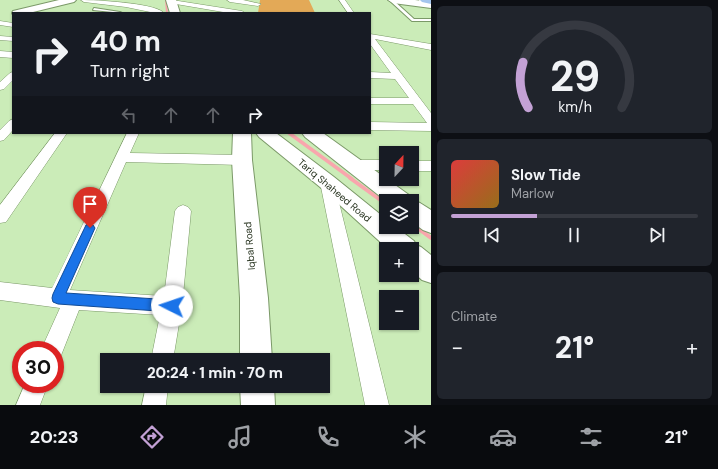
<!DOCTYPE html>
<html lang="en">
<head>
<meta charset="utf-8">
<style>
  body { margin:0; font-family:"DM Sans",sans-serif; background:#20242c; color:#f1f3f6; height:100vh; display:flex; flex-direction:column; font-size:15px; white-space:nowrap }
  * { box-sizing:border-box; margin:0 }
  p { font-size:13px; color:#9ea1a6 }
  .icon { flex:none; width:22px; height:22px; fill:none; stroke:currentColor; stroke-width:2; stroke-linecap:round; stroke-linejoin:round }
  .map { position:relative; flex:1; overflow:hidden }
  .side { display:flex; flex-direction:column; gap:6px; padding:6px; background:#0d0f14; width:287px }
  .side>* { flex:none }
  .banner { position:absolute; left:12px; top:12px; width:359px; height:122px; border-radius:0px; box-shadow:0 1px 3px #0004; background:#171b24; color:#f1f3f6; overflow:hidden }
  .needle { width:26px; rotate:22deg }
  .tools { position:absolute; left:379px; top:146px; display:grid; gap:8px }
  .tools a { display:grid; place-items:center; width:40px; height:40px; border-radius:0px; background:#171b24; box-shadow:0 1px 3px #0004; font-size:20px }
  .speed { position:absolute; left:12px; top:341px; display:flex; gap:8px; font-size:20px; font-weight:700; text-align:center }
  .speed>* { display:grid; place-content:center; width:52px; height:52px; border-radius:50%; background:#171b24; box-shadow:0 1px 3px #0004; line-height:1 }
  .speed .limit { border:6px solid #d22; background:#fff; color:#111 }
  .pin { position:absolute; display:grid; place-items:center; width:34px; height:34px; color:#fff; margin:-41px -17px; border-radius:50% 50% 50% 0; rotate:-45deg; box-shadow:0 0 4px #0007 }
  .pin .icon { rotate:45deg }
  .me { position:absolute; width:44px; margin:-22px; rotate:274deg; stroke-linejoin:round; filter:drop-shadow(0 0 3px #0008) }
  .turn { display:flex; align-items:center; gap:14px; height:84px; padding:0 12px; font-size:18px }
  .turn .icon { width:52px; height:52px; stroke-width:2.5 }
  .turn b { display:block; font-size:28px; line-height:34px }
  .lanes { display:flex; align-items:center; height:38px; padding:0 12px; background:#0003; justify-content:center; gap:20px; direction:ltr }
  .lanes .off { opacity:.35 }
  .big { font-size:30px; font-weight:800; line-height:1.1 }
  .side .tile { flex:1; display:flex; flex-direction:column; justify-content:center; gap:6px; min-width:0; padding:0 14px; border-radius:6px; background:#20242c }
  .side .dial { align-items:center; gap:0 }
  .dial svg { height:104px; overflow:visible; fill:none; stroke:#363941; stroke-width:7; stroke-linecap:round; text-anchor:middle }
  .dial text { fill:#f1f3f6; stroke:none }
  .song { display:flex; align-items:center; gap:12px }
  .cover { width:48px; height:48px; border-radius:6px; background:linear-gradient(135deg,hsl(0 70% 55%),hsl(40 70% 35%)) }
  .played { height:4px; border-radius:2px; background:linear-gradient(90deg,#c3a1d5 35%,#363941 35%) }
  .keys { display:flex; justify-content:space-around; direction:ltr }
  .heat { display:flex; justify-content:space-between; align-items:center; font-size:22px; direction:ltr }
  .trip { position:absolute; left:100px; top:353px; width:230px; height:40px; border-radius:0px; background:#171b24; box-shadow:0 1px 3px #0004; font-weight:800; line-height:40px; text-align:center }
  .menu { display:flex; height:64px; justify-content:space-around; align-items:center; background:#090b0e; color:#9ea1a6 }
  .menu .icon { width:28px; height:28px }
  .menu .active { color:#c3a1d5 }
  .menu b { font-size:18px; color:#f1f3f6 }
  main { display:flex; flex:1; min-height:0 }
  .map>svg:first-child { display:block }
  .green { fill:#e3a957 }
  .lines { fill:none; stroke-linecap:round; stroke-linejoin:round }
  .stream-far2 { stroke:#f9a6ad; stroke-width:2 }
  .stream-far1 { stroke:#f9a6ad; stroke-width:3.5 }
  .stream { stroke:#f9a6ad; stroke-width:4 }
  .lane-casing { stroke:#7b9968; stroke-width:2 }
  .street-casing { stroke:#7b9968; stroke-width:1 }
  .secondary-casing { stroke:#7b9968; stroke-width:2 }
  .highway-casing { stroke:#fff; stroke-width:2 }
  .lane { fill:#fff; fill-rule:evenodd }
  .street { fill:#fff; fill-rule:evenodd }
  .secondary { fill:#fff; fill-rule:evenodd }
  .highway { fill:#a4c5ed; fill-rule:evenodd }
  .route { fill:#1a73e8; stroke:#114b97 }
  .labels { text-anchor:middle; stroke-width:3; stroke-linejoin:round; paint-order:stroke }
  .street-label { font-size:10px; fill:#25311d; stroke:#fff }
</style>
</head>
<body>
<main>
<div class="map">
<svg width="431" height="405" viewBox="0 0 431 405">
  <rect width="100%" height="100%" fill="#cbecb8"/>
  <!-- green -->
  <path class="green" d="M260 0H309L315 13H258Z"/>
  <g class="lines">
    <!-- stream-far2 -->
    <path class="stream-far2" d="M166 0 167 13"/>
    <!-- stream-far1 -->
    <path class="stream-far1" d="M289 133 352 179"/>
    <!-- stream -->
    <path class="stream" d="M350 178 386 204
      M412 224 431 238"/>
    <!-- lane casing -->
    <g class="lane-casing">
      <path id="lane" d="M389 0H393L414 19H431V21H412Z
        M94 8 120 12 122 13 93 10Z"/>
    </g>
    <!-- street casing -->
    <g class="street-casing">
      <path id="street" d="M81 0C97 0 152 3 163 12L155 13 126 7 84 2Z
        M172 0 242 11 245 13H229L170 3 169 2Z
        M227 0H243L261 4 258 6 230 2Z
        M339 0H345L354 13H348Z
        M0 21 13 23V27L0 25Z
        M370 34 431 44V50L375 39 431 113V131L370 130V122L427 123 413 104H370V98H409L395 79 370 78V72L391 73 370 44Z
        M0 36 13 37V41L0 40Z
        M0 51 13 52V58L0 57Z
        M13 72V80L4 89 0 90V82L10 73Z
        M13 119V130L4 140 0 141V130L9 121Z
        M55 133H67L6 222 0 223V205Z
        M127 133H139L130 153 242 155 247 157 249 160 247 163 242 165 126 162 70 290 164 296 175 211 178 207 183 205 188 207 191 211 182 306 173 360H151L160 315 79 310 60 358 55 359V350H41L60 308 0 300V282L52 288Z
        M353 160H386V170H353L348 168 346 165 348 162Z
        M412 161H431V171H412Z
        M327 177 332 178 334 182 389 405H365L320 182 322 178Z
        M25 384H48L40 405H16Z
        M146 386H168L166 405H142Z"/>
    </g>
    <!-- secondary casing -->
    <g class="secondary-casing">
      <path id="secondary" d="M59 0H76L74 2 29 13H13V15L12 13 13 11Z
        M166 0H176L180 13H170Z
        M388 0H415L431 2V8L393 3Z
        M233 133H251L252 160 268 298 272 360H240V298L232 160Z
        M256 133H276L334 177 386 219V227H396L414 241 416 245 421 247 431 255V283L422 280 412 271V249H388L320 187 259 137Z
        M302 133H323L409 195 412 200 420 203 431 210V233L423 230 412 222V201H386L305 137Z
        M240 386H274L275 405H241Z"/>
    </g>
    <!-- highway casing -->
    <g class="highway-casing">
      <path id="highway" d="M420 0H431V4L422 2Z"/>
    </g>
    <!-- lane -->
    <use href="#lane" class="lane"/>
    <!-- street -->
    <use href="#street" class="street"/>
    <!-- secondary -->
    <use href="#secondary" class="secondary"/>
    <!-- highway -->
    <use href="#highway" class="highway"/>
  </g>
  <!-- route -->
  <path class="route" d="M90 223 93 225 95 228 66 293 172 300 176 302 177 306 176 310 172 312 58 304 53 302 52 298 53 294 86 225Z"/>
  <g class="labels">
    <!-- street labels -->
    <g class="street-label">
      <text transform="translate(335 190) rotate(40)" y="4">Tariq Shaheed Road</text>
      <text transform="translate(249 246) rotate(-95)" y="4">Iqbal Road</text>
    </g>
  </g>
</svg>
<div class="tools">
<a><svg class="needle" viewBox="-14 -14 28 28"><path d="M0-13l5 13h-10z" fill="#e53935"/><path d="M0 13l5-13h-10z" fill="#9ea1a6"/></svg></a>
<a><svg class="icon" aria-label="layers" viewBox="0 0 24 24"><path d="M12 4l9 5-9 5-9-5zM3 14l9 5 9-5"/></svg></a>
<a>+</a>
<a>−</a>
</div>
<div class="speed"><div class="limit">30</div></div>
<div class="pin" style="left:90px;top:228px;background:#d93025"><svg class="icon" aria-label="arrive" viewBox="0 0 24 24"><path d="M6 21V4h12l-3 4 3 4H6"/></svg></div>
<svg class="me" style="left:172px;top:306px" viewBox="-20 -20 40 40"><circle r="19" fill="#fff"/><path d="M0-13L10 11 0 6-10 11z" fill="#1a73e8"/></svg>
<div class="trip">20:24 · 1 min · 70 m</div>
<div class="banner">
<div class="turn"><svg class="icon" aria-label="right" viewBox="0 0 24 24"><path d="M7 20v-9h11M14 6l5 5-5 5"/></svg><div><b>40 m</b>Turn right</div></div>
<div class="lanes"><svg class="icon off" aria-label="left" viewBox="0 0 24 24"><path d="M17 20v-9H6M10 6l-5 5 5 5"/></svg><svg class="icon off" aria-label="ahead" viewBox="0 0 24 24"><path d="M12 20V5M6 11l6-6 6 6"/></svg><svg class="icon off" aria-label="ahead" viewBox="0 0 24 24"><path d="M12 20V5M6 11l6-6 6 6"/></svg><svg class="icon" aria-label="right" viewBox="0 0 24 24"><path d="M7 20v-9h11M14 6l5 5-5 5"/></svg></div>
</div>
</div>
<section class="side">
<div class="tile dial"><svg viewBox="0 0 100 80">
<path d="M14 69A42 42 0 1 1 86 69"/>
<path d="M14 69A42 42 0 0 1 10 34" stroke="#c3a1d5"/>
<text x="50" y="56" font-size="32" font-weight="700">29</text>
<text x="50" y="72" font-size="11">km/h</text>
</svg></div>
<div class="tile">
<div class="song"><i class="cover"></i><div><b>Slow Tide</b><p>Marlow</p></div></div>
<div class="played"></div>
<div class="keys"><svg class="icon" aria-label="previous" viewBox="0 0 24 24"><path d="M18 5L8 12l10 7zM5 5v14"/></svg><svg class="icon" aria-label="pause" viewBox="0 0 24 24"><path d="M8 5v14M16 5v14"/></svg><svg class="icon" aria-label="next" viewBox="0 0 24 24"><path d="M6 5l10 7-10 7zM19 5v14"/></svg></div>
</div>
<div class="tile"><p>Climate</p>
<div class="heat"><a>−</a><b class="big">21°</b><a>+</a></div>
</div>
</section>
</main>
<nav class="menu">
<b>20:23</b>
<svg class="icon active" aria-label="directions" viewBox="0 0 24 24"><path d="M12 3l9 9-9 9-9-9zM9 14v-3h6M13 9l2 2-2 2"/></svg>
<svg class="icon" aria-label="music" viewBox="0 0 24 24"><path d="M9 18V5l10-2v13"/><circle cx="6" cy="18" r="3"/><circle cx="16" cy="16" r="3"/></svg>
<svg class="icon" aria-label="phone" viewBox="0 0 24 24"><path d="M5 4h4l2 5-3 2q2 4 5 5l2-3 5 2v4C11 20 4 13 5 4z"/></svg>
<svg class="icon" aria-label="climate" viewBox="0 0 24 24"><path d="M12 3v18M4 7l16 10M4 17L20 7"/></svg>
<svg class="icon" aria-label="car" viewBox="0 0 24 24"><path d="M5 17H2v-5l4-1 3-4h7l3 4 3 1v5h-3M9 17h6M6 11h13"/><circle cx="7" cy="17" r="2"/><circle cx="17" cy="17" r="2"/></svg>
<svg class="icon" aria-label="filters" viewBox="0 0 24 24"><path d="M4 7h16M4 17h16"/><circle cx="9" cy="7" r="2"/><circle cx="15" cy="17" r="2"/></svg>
<b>21°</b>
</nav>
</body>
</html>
